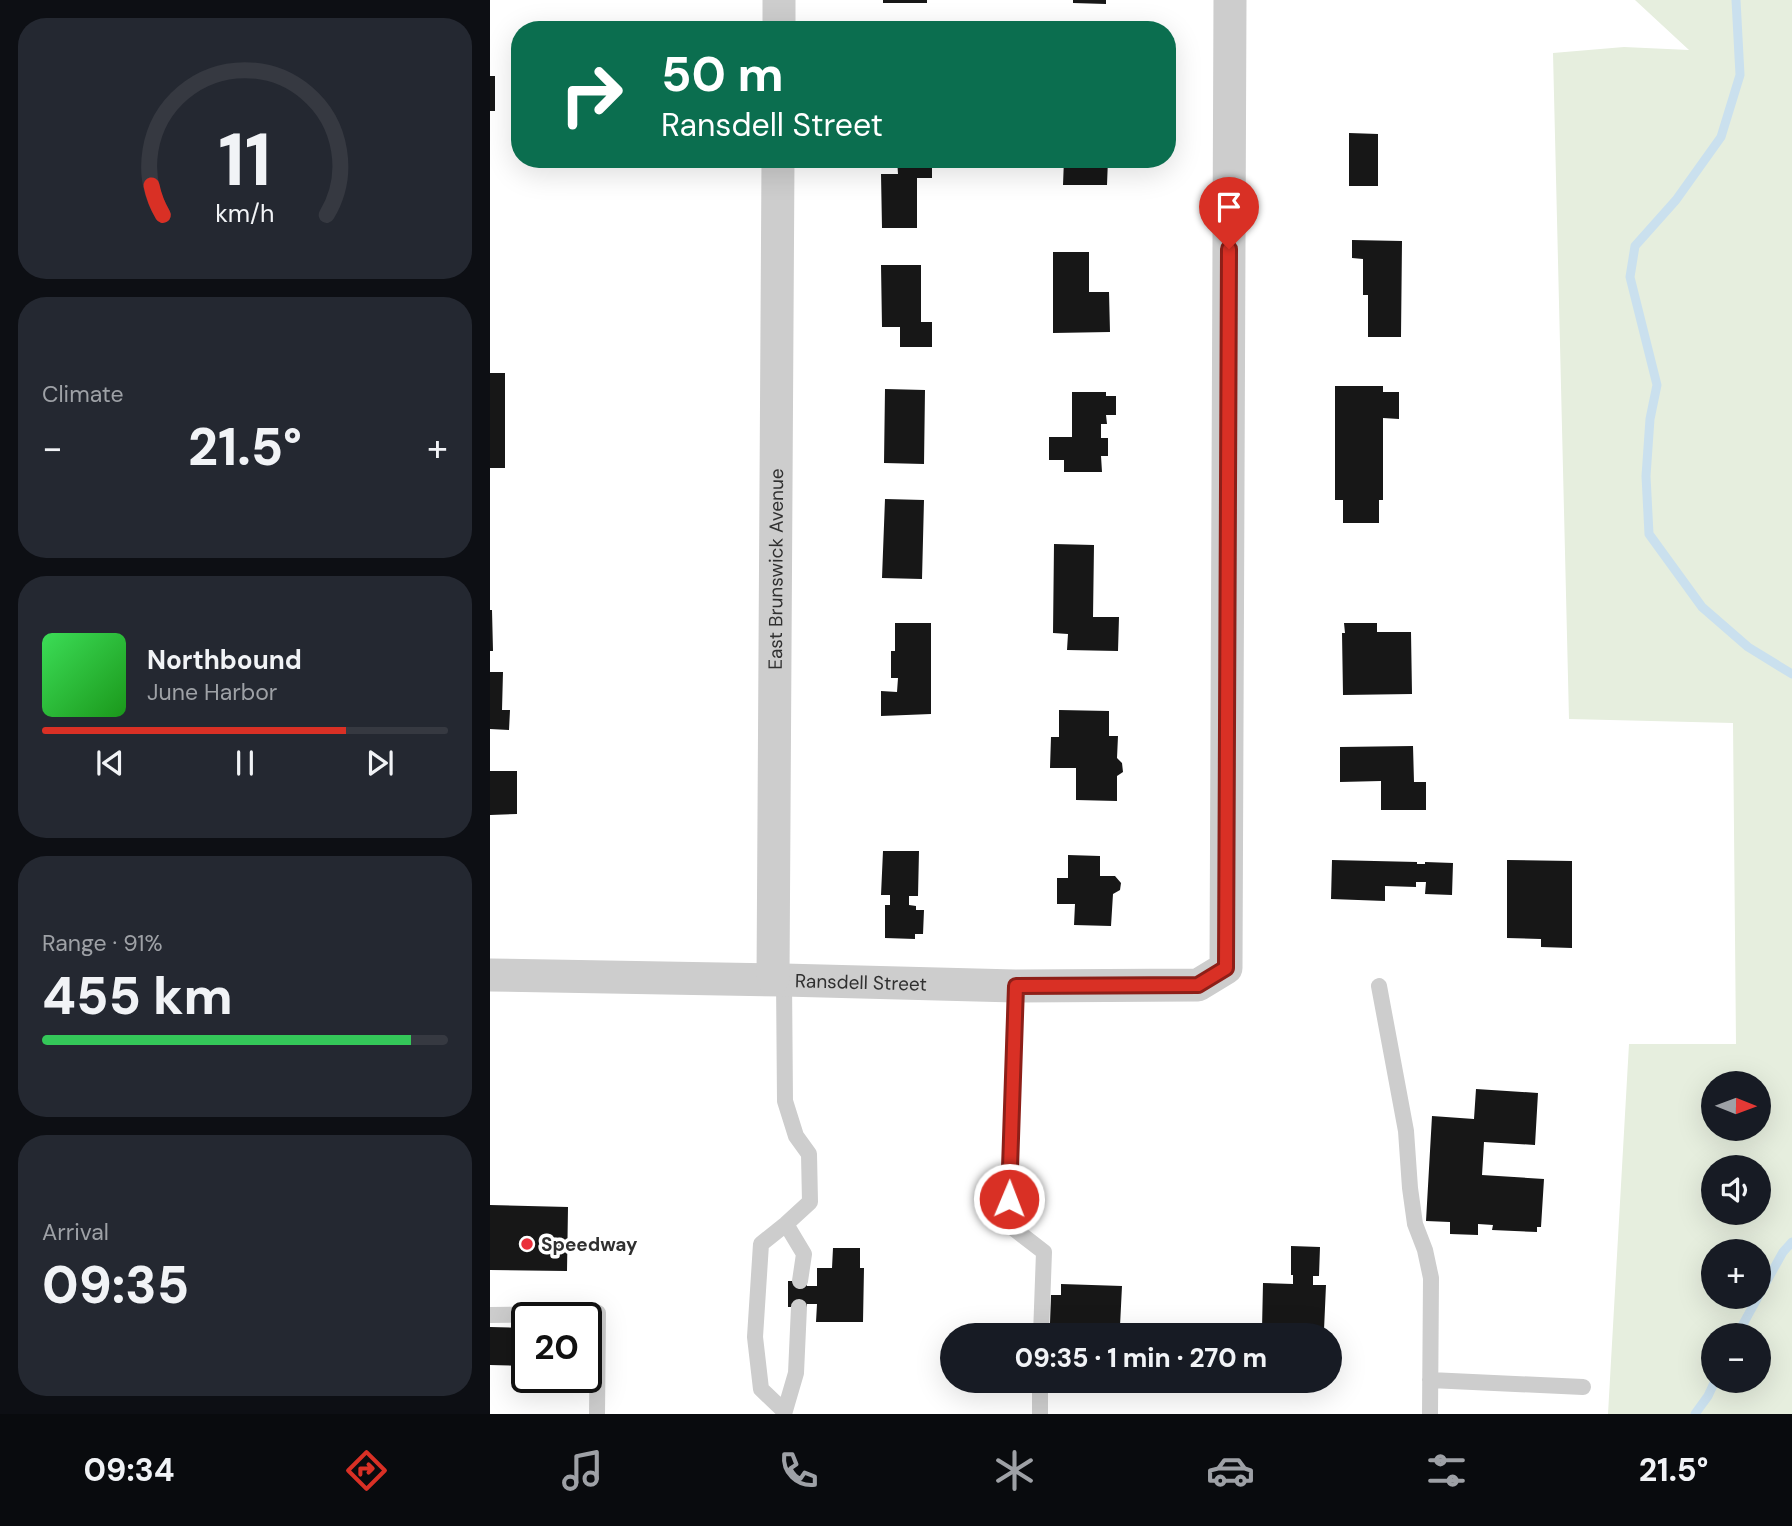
<!DOCTYPE html>
<html lang="en">
<head>
<meta charset="utf-8">
<style>
  body { margin:0; font-family:"DM Sans",sans-serif; background:#242831; color:#f1f3f6; height:100vh; display:flex; flex-direction:column; font-size:26px; white-space:nowrap }
  * { box-sizing:border-box; margin:0 }
  p { font-size:23px; color:#9ea1a6 }
  .icon { flex:none; width:38px; height:38px; fill:none; stroke:currentColor; stroke-width:2; stroke-linecap:round; stroke-linejoin:round }
  .map { position:relative; flex:1; overflow:hidden }
  .side { display:flex; flex-direction:column; gap:18px; padding:18px; background:#0d0f14; width:490px }
  .side>* { flex:none }
  .guide { position:absolute; left:21px; top:21px; width:665px; height:147px; border-radius:28px; box-shadow:0 7px 28px #0002; background:#0b6e4f; color:#fff; overflow:hidden }
  .needle { width:46px; rotate:91deg }
  .tools { position:absolute; left:1211px; top:1071px; display:grid; gap:14px }
  .tools a { display:grid; place-items:center; width:70px; height:70px; border-radius:50%; background:#171b24; box-shadow:0 7px 28px #0002; font-size:35px }
  .speed { position:absolute; left:21px; top:1302px; display:flex; gap:14px; font-size:35px; font-weight:700; text-align:center }
  .speed>* { display:grid; place-content:center; width:91px; height:91px; border-radius:50%; background:#171b24; box-shadow:0 7px 28px #0002; line-height:1 }
  .speed .limit { border:4px solid #111; border-radius:10px; background:#fff; color:#111 }
  .pin { position:absolute; display:grid; place-items:center; width:60px; height:60px; color:#fff; margin:-72px -30px; border-radius:50% 50% 50% 0; rotate:-45deg; box-shadow:0 0 7px #0007 }
  .pin .icon { rotate:45deg }
  .me { position:absolute; width:77px; margin:-38px; rotate:1deg; stroke-linejoin:round; filter:drop-shadow(0 0 5px #0008) }
  .turn { display:flex; align-items:center; gap:24px; height:147px; padding:0 35px; font-size:32px }
  .turn .icon { width:91px; height:91px; stroke-width:2.5 }
  .turn b { display:block; font-size:49px; line-height:60px }
  .big { font-size:52px; font-weight:800; line-height:1.1 }
  .side .tile { flex:1; display:flex; flex-direction:column; justify-content:center; gap:10px; min-width:0; padding:0 24px; border-radius:28px; background:#242831 }
  .side .dial { align-items:center; gap:0 }
  .dial svg { height:182px; overflow:visible; fill:none; stroke:#363941; stroke-width:7; stroke-linecap:round; text-anchor:middle }
  .dial text { fill:#f1f3f6; stroke:none }
  .song { display:flex; align-items:center; gap:21px }
  .cover { width:84px; height:84px; border-radius:10px; background:linear-gradient(135deg,hsl(130 70% 55%),hsl(120 70% 35%)) }
  .played { height:7px; border-radius:4px; background:linear-gradient(90deg,#d93025 75%,#363941 75%) }
  .keys { display:flex; justify-content:space-around; direction:ltr }
  .heat { display:flex; justify-content:space-between; align-items:center; font-size:38px; direction:ltr }
  .charge { height:10px; border-radius:5px; background:linear-gradient(90deg,#34c759 91%,#363941 0) }
  .trip { position:absolute; left:450px; top:1323px; width:402px; height:70px; border-radius:35px; background:#171b24; box-shadow:0 7px 28px #0002; font-weight:800; line-height:70px; text-align:center }
  .dock { display:flex; height:112px; justify-content:space-around; align-items:center; background:#090b0e; color:#9ea1a6 }
  .dock .icon { width:49px; height:49px }
  .dock .selected { color:#d93025 }
  .dock b { font-size:32px; color:#f1f3f6 }
  main { display:flex; flex:1; min-height:0 }
  .map>svg:first-child { display:block }
  .green { fill:#e6eede; fill-rule:evenodd }
  .lines { fill:none; stroke-linecap:round; stroke-linejoin:round }
  .stream { stroke:#cae0ee; stroke-width:9 }
  .building { fill:#171717 }
  .service { stroke:#cdcdcd; stroke-width:16 }
  .minor { stroke:#cdcdcd; stroke-width:33 }
  .route-casing { stroke:#8d1f18; stroke-width:18 }
  .route { stroke:#d93025; stroke-width:12 }
  .poi-dot { fill:#ea303b; stroke:#fff; stroke-width:2.5 }
  .labels { text-anchor:middle; stroke-width:7; stroke-linejoin:round; paint-order:stroke }
  .street-label { font-size:19px; fill:#303030; stroke:#fff }
  .poi-label { font-size:19px; font-weight:bold; fill:#303030; stroke:#fff; text-anchor:start }
</style>
</head>
<body>
<main>
<section class="side">
<div class="tile dial"><svg viewBox="0 0 100 80">
<path d="M14 69A42 42 0 1 1 86 69"/>
<path d="M14 69A42 42 0 0 1 9 56" stroke="#d93025"/>
<text x="50" y="56" font-size="32" font-weight="700">11</text>
<text x="50" y="72" font-size="11">km/h</text>
</svg></div>
<div class="tile"><p>Climate</p>
<div class="heat"><a>−</a><b class="big">21.5°</b><a>+</a></div>
</div>
<div class="tile">
<div class="song"><i class="cover"></i><div><b>Northbound</b><p>June Harbor</p></div></div>
<div class="played"></div>
<div class="keys"><svg class="icon" aria-label="previous" viewBox="0 0 24 24"><path d="M18 5L8 12l10 7zM5 5v14"/></svg><svg class="icon" aria-label="pause" viewBox="0 0 24 24"><path d="M8 5v14M16 5v14"/></svg><svg class="icon" aria-label="next" viewBox="0 0 24 24"><path d="M6 5l10 7-10 7zM19 5v14"/></svg></div>
</div>
<div class="tile"><p>Range · 91%</p><b class="big">455 km</b><div class="charge"></div></div>
<div class="tile"><p>Arrival</p><b class="big">09:35</b></div>
</section>
<div class="map">
<svg width="1302" height="1414" viewBox="0 0 1302 1414">
  <rect width="100%" height="100%" fill="#fff"/>
  <!-- green -->
  <path class="green" d="M1145 0H1302V1414H1118L1139 1044H1246L1243 723 1079 719 1063 53 1134 47 1199 50ZM1223 1083H1269V1129H1223ZM1223 1167H1269V1213H1223ZM1223 1251H1269V1297H1223ZM1223 1335H1269V1381H1223Z"/>
  <g class="lines">
    <!-- stream -->
    <path class="stream" d="M1246 0 1250 75 1231 137 1186 200 1145 246 1140 277 1167 385 1160 419 1156 476 1159 534 1212 607 1258 647 1302 674
      M1269 1295 1293 1252 1302 1242
      M1247 1335 1268 1297
      M1205 1414 1218 1396 1225 1381"/>
  </g>
  <!-- building -->
  <path class="building" d="M393 0H437V3H393Z
    M583 0H616V4L583 3Z
    M0 76H5V111H0Z
    M859 133 888 134V186H859Z
    M407 159H442V178H427V228H392L391 174H408Z
    M574 159H618L617 185H573Z
    M862 240 912 241 911 337H878V295H873V259L862 258Z
    M563 252H599V292H619L620 332 563 333Z
    M391 265H431V322H442V347H410V327H392Z
    M0 373H15V468H0Z
    M845 386H893V392H909V419L893 418V500H889V523H853V500H845Z
    M395 389 435 390 434 464 394 463Z
    M582 392H616V396H626V415H616L617 424H611V438H618V456H611L612 472H574V460H559V437H582Z
    M395 499 434 500 432 579 392 578Z
    M564 544 604 545 603 617H629L628 651 577 650 578 634 563 633Z
    M0 610H2L3 651H0Z
    M405 623H441V714L391 716V691L407 692 408 678H401V651H405Z
    M854 623H887V632H921L922 694 853 695 852 633H855Z
    M0 672H13L12 710H20L19 730 0 729Z
    M569 710 619 711V736H628L627 758 632 763 633 772 627 776V801L586 800V768H560L561 737H569Z
    M923 746 924 782H936V810H891V781L850 782V747Z
    M0 771H27V814L0 815Z
    M393 851H429L428 896H419V905L426 906V910H434L433 934H425V939L395 938V905H400V895H391Z
    M578 855 610 856V876H625L631 883 630 890 623 894 621 926 584 925 585 904H567V878H578Z
    M842 860 927 862V864H935V862L963 863 962 895 935 894 936 882H926V887L895 886V901L841 899Z
    M1017 860 1082 861V948L1051 947V939L1017 938Z
    M986 1089 1048 1093 1045 1145 994 1142 992 1175 1054 1179 1051 1227H1047V1232L1002 1230 1003 1225 988 1224V1235L960 1234V1222L936 1221 942 1116 984 1119Z
    M0 1205 78 1207 77 1271 0 1270Z
    M801 1246 830 1247 829 1276H823V1285H836L834 1330H818V1334L785 1333V1329H772L773 1283 803 1284V1275H801Z
    M343 1248H370V1268H374L373 1322H326L327 1304H317V1307H298V1281H317V1286H327V1268H342Z
    M571 1284 632 1286 630 1326 560 1323 561 1295H571Z
    M0 1327 37 1328V1366L0 1365Z
    M96 1329H101L100 1368H96Z"/>
  <g class="lines">
    <!-- service -->
    <path class="service" d="M294 980 295 1101 306 1136 319 1154 320 1202 296 1224 271 1244 265 1337 271 1389 294 1411
      M525 986 519 1225 554 1252 551 1335
      M889 986 916 1131 920 1188 925 1224 935 1250 941 1278 940 1414
      M296 1224 314 1254 310 1281
      M0 1315 108 1313 107 1414
      M940 1380 1093 1387
      M294 1414 306 1373 309 1307
      M550 1414V1381"/>
    <!-- minor -->
    <g class="minor">
      <path d="M289 30V0"/>
      <path id="s1" d="M0 975 294 980 525 986 708 985 736 968 740 0"/>
      <path id="s2" d="M283 979 288 159"/>
    </g>
  </g>
  <g class="lines">
    <!-- route casing -->
    <g class="route-casing">
      <path id="route" d="M519 1199 526 986 708 985 736 968 739 249"/>
    </g>
    <!-- route -->
    <use href="#route" class="route"/>
  </g>
  <!-- markers -->
  <circle class="poi-dot" cx="37" cy="1244" r="7"/>
  <g class="labels">
    <!-- street labels -->
    <g class="street-label">
      <text dy="7" stroke="none"><textPath href="#s2" startOffset="410">East Brunswick Avenue</textPath></text>
      <text dy="7" stroke="none"><textPath href="#s1" startOffset="371">Ransdell Street</textPath></text>
    </g>
    <!-- poi labels -->
    <g class="poi-label">
      <text x="51" y="1251">Speedway</text>
    </g>
  </g>
</svg>
<div class="tools">
<a><svg class="needle" viewBox="-14 -14 28 28"><path d="M0-13l5 13h-10z" fill="#e53935"/><path d="M0 13l5-13h-10z" fill="#9ea1a6"/></svg></a>
<a><svg class="icon" aria-label="sound" viewBox="0 0 24 24"><path d="M4 9h4l5-4v14l-5-4H4zM17 9q2 3 0 6"/></svg></a>
<a>+</a>
<a>−</a>
</div>
<div class="speed"><div class="limit">20</div></div>
<div class="pin" style="left:739px;top:249px;background:#d93025"><svg class="icon" aria-label="arrive" viewBox="0 0 24 24"><path d="M6 21V4h12l-3 4 3 4H6"/></svg></div>
<svg class="me" style="left:519px;top:1199px" viewBox="-20 -20 40 40"><circle r="17" fill="#d93025" stroke="#fff" stroke-width="3"/><path d="M0-11L8 9 0 5-8 9z" fill="#fff"/></svg>
<div class="trip">09:35 · 1 min · 270 m</div>
<div class="guide">
<div class="turn"><svg class="icon" aria-label="right" viewBox="0 0 24 24"><path d="M7 20v-9h11M14 6l5 5-5 5"/></svg><div><b>50 m</b>Ransdell Street</div></div>
</div>
</div>
</main>
<nav class="dock">
<b>09:34</b>
<svg class="icon selected" aria-label="directions" viewBox="0 0 24 24"><path d="M12 3l9 9-9 9-9-9zM9 14v-3h6M13 9l2 2-2 2"/></svg>
<svg class="icon" aria-label="music" viewBox="0 0 24 24"><path d="M9 18V5l10-2v13"/><circle cx="6" cy="18" r="3"/><circle cx="16" cy="16" r="3"/></svg>
<svg class="icon" aria-label="phone" viewBox="0 0 24 24"><path d="M5 4h4l2 5-3 2q2 4 5 5l2-3 5 2v4C11 20 4 13 5 4z"/></svg>
<svg class="icon" aria-label="climate" viewBox="0 0 24 24"><path d="M12 3v18M4 7l16 10M4 17L20 7"/></svg>
<svg class="icon" aria-label="car" viewBox="0 0 24 24"><path d="M5 17H2v-5l4-1 3-4h7l3 4 3 1v5h-3M9 17h6M6 11h13"/><circle cx="7" cy="17" r="2"/><circle cx="17" cy="17" r="2"/></svg>
<svg class="icon" aria-label="filters" viewBox="0 0 24 24"><path d="M4 7h16M4 17h16"/><circle cx="9" cy="7" r="2"/><circle cx="15" cy="17" r="2"/></svg>
<b>21.5°</b>
</nav>
</body>
</html>
